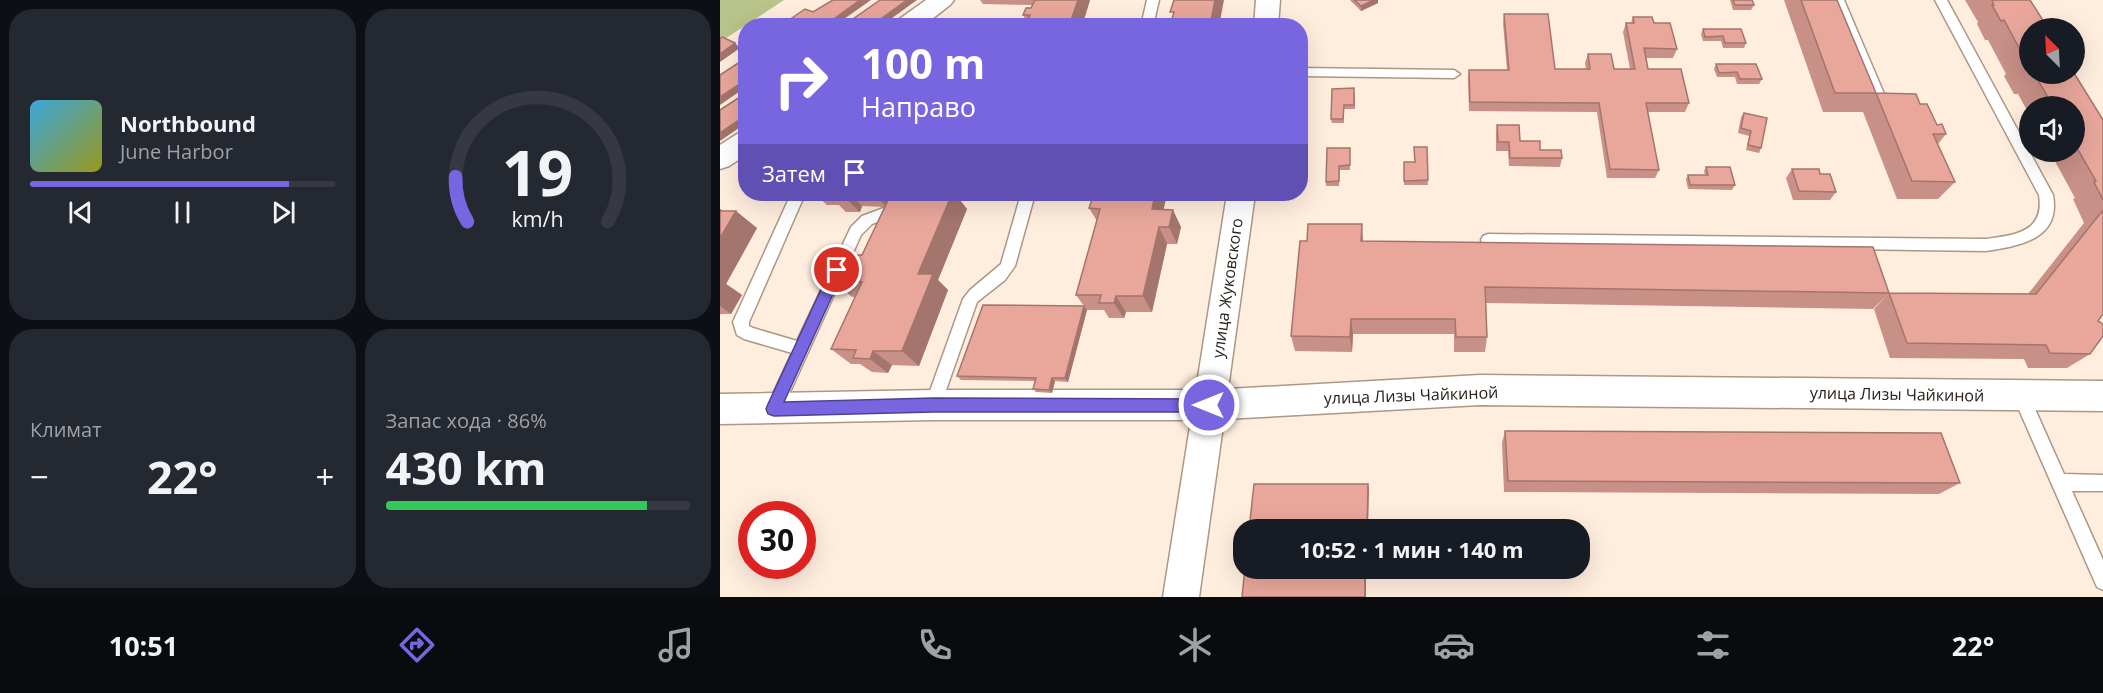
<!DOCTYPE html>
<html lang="ru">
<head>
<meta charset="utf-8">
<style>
  body { margin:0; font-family:"Open Sans",sans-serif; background:#242831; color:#f1f3f6; height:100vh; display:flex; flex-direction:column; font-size:22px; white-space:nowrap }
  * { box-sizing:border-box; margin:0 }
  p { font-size:20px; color:#9ea1a6 }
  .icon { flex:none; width:33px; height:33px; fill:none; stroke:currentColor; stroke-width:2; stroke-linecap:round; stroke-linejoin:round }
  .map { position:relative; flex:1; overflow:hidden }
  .sheet { display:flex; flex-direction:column; gap:9px; padding:9px; background:#0d0f14; width:720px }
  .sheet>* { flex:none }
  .guide { position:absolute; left:18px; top:18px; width:570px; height:183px; border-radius:24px; box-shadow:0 6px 24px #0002; background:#7865e0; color:#fff; overflow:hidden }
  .needle { width:39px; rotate:336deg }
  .controls { position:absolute; left:1299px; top:18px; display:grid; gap:12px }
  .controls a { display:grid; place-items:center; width:66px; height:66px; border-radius:50%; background:#171b24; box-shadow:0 6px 24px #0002; font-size:30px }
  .speed { position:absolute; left:18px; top:501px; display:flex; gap:12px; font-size:30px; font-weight:700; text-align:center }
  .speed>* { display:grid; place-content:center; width:78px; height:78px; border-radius:50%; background:#171b24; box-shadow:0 6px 24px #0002; line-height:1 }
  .speed .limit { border:9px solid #d22; background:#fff; color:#111 }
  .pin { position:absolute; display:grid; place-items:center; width:51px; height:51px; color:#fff; margin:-26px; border:3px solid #fff; border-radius:50%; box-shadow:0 2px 6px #0007 }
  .me { position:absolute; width:66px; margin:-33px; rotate:270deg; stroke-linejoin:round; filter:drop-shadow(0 0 4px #0008) }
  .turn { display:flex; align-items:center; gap:21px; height:126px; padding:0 24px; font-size:27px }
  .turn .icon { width:78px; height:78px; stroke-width:2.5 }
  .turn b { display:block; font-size:42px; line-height:51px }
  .then { display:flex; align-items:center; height:57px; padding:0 24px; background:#0003; gap:12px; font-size:22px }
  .big { font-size:45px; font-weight:700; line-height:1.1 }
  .sheet .tile { flex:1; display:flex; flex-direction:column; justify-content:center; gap:9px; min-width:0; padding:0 21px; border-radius:24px; background:#242831 }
  .sheet .dial { align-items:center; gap:0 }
  .dial svg { height:156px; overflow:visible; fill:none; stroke:#363941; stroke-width:7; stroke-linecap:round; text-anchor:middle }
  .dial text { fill:#f1f3f6; stroke:none }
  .song { display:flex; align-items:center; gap:18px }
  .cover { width:72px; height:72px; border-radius:9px; background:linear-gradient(135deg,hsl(200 70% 55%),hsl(60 70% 35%)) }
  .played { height:6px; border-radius:3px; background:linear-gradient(90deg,#7865e0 85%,#363941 85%) }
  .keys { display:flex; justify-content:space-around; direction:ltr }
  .heat { display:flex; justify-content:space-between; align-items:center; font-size:33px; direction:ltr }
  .charge { height:9px; border-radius:4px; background:linear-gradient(90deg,#34c759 86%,#363941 0) }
  .sheet .tiles { flex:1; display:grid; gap:9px; grid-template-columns:repeat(2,1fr) }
  .trip { position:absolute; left:513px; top:519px; width:357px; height:60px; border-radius:24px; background:#171b24; box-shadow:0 6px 24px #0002; font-weight:700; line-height:60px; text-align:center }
  .dock { display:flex; height:96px; justify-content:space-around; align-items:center; background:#090b0e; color:#9ea1a6 }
  .dock .icon { width:42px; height:42px }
  .dock .selected { color:#7865e0 }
  .dock b { font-size:27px; color:#f1f3f6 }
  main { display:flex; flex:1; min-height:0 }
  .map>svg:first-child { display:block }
  .forest { fill:#b8c489 }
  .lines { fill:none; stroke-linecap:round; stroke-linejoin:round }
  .lane-casing { stroke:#ab9886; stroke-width:3 }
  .street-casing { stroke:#ab9886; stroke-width:3 }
  .lane { fill:#fff; fill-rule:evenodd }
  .street { fill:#fff; fill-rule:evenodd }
  .wall { fill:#c89086 }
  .shaded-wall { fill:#a3756d }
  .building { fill:#e9a79c; stroke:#a3756d; stroke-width:1.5 }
  .route { fill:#7865e0; stroke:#4e4292; stroke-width:1.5 }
  .labels { text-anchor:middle; stroke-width:4.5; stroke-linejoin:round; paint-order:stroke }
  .street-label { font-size:16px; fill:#282019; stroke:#fefefe }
</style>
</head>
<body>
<main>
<section class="sheet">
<div class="tiles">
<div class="tile">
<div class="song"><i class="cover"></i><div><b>Northbound</b><p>June Harbor</p></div></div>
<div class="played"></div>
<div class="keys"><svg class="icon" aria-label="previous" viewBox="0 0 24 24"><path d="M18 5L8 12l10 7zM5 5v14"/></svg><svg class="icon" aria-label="pause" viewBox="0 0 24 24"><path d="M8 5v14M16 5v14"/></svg><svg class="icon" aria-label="next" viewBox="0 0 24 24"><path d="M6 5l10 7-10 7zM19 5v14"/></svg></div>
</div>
<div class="tile dial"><svg viewBox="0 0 100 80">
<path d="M14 69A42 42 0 1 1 86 69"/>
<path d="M14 69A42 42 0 0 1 8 46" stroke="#7865e0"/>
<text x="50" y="56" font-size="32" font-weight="700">19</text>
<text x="50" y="72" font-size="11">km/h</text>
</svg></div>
<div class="tile"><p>Климат</p>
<div class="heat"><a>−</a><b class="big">22°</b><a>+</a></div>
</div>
<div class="tile"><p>Запас хода · 86%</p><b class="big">430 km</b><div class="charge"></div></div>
</div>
</section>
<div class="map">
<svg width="1383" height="597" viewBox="0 0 1383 597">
  <rect width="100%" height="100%" fill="#ffedde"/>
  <!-- forest -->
  <path class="forest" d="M0 0H64L0 42Z"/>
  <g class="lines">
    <!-- lane casing -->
    <g class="lane-casing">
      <path id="lane" d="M427 0H439L433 26H421Z
        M1112 0H1124L1165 96 1163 99 1159 101 1153 96Z
        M1215 0H1227L1333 195C1341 239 1300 246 1266 251L763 244 761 240 763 236 768 234 1266 239C1295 235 1325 232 1319 195Z
        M580 68 734 70 740 74 734 78 580 76Z
        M71 194H85L29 322V326L33 328 77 341 131 227 142 216 169 206 175 194H189L179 214 152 224 141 235 60 414 54 417 48 414 46 409 72 353 24 339 17 335 13 322Z
        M301 194H315L295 266 285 280 257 302 219 410 213 413 207 410 205 405 243 299 250 290 281 264Z
        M1301 389 1307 391 1344 474 1383 475V491H1352L1383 560V590L1377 587 1293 396 1295 391Z"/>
    </g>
    <!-- street casing -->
    <g class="street-casing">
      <path id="street" d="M206 0H234L230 5 203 26H174L178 20Z
        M536 0H560L558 26H534Z
        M26 131V155L9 166 0 169V145L17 134Z
        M507 194H535L508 389 760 375 1383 381V411L760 405 504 419 479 597H443L471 420H213L0 424V394L213 390H476Z"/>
    </g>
    <!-- lane -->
    <use href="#lane" class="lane"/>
    <!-- street -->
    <use href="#street" class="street"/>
  </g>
  <!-- wall -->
  <path class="wall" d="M260 0H370L362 26H307L306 23 307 21 303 15 311 8 313 5 263 4Z
    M630 0H658V3L641 11Z
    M1010 0H1032L1034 5 1031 10H1013Z
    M1064 0H1117L1156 93 1143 112H1103Z
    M1245 0H1310V74H1354L1383 120V314L1378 321 1370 354 1347 368H1308L1304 359 1170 358 1154 309 1169 293 1308 294 1364 223 1353 199 1355 198 1331 154H1327L1326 152H1354V106H1310V116L1298 94H1294L1284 76 1286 74 1268 40H1265L1257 24 1258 22Z
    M784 14 835 69H866L865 63 868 54 894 69H910L903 32 906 23H911L913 17 934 23 957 49 953 58H926L928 69 969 103 965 112H927L939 170 935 178H887L877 112 749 111 748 79 749 70H787L783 23Z
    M983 29 1026 43 1024 48H1003L1001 41H983L981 34Z
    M996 64 1042 79 1039 84H1017L1015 77H997L994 69Z
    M635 93V109H624V123H612L611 119Z
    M1156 93 1200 104 1217 125 1226 134 1218 144 1235 182 1218 199H1177L1143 112Z
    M1024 113 1041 148 1039 153 1026 150 1029 136 1018 133 1021 117Z
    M777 125 800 141 820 150 842 158 840 167 789 166 788 151H776V134Z
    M707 147 708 185H684V162H695Z
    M630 148V170H620L619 186H606V182Z
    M986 167 1015 185 1012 190 968 189 966 179 968 175H985L984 171Z
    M1072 169 1100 174 1116 192 1110 200H1073L1066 178Z
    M95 194H235L247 209 218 280 228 290 199 366 172 365 168 373 152 372 140 364H131L111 349 135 297H132L113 281 142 255 165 207 142 206 140 212H126L119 205H107Z
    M369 208 444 209 461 227 457 244H447L432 312H406L404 318H389L384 310H367L348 382 335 381 332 393 316 392 313 389 315 381 241 380 237 376 364 306 356 295 377 221Z
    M0 209 37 228 6 284 22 295 11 314H1L0 315Z
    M643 241 1169 293 1153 309 766 303 767 337 765 352H734V334H633L632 352 575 351 571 336Z
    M785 431 1240 483 1219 494 784 492 782 443Z"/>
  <!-- shaded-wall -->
  <path class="shaded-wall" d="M140 0H151L114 26H104Z
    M187 0H197L161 26H151Z
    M358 0H370L362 26H349Z
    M495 0H504L499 26H490Z
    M654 0H658V3L641 11V6Z
    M15 43 20 48 0 62V54Z
    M26 80V87L0 105V97Z
    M26 115V123L0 141V133Z
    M123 194H130L142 206 140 212 122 195Z
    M154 194H173L167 207Z
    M232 194H235L247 209 218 280 228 290 199 366 182 351 198 274Z
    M435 194H447L440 226 432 209Z
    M0 209 12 218 16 211 37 228 6 284 22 295 11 314 0 306Z
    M453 210 461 227 457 244 449 227Z
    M642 224 643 241H641Z
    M439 227 447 244 432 312 423 296Z
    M396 296 406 312 404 318 394 303Z
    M364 306 367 310 348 382 345 378Z
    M631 319 633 334 632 352 630 337Z
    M153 351 172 365 168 373 150 359Z
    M332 378 335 381 332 393 329 390Z
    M648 484 649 489 648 530H647Z
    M645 568H646V597H645Z"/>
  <!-- building -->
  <path class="building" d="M113 0H140L104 26H72L76 23 69 20 85 9 93 12Z
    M160 0H187L151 26H123Z
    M315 0H358L349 26H318L319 24 306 23 310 15H303L306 8H311Z
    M454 0H495L490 26H450L454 12H450Z
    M634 0H654L641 6Z
    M1013 0H1032L1034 5H1015Z
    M1081 0H1117L1156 93H1115Z
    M1272 0H1310L1328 28H1310V72L1301 57H1304L1284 20 1281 21 1272 5H1274Z
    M784 14H828L835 69H870L868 54H891L894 69H915L906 23H914L913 17H932L934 23H950L957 49 924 48 928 69H961L969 103H926L939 170 890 169 879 103 750 102 749 70H789Z
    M983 29H1021L1026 43H1005L1003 36 985 37Z
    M2 37 15 43 0 54V39Z
    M26 58V80L0 97V75Z
    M996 64H1036L1042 79H1020L1017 72 999 73Z
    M1354 73 1383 120V200L1374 182 1376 181 1354 143V106H1333L1315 75H1311V74H1354Z
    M634 88V105H624L623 119H611L612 89Z
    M26 93V115L0 133V110Z
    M1156 93 1196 94 1200 104H1207L1217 125 1222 124 1226 134H1213L1235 182 1192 181Z
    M1024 113 1047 118 1041 148 1028 145 1031 131 1021 128Z
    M777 125H799L800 141H820V150H841L842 158H790L789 142H778Z
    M694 147H707L708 180 684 181V162H695Z
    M607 148H630V165L619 166V181L606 182Z
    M986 167H1010L1015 185H970L968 175H988Z
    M1072 169H1099L1100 174H1110L1116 192 1079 191Z
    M109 194H123L122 195H108Z
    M171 194H232L198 274H213L182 351H153L150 359 133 358 136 350 111 349 142 282 113 281 126 255H142Z
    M374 194H435L432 209 453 210 449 227H439L423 296H396L394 303H379L381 295H356L380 209 369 208Z
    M1383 210V314L1378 321 1383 324V336L1370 354 1330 353 1326 345 1187 343 1169 293 1316 294Z
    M0 211H16L0 238Z
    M588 224H642L641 241 1153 247 1169 293 765 287 767 337H736L735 319H631L630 337 571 336 580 241H587Z
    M263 305 364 306 345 378H332L329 390 313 389 316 378 237 376Z
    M785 431 1221 433 1240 483 788 481Z
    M534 484H648L647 530H529Z
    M525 568H645V597H522Z"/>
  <!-- route -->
  <path class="route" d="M117 265 124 270 64 402 213 398 489 399 495 401 497 405 495 410 489 412H213L54 416 48 414 46 409 48 404 110 270Z"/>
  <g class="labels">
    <!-- street labels -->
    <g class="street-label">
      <text transform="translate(507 288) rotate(-82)" y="6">улица Жуковского</text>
      <text transform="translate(1177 394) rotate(1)" y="6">улица Лизы Чайкиной</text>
      <text transform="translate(691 395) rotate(-2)" y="6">улица Лизы Чайкиной</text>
    </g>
  </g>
</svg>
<div class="controls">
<a><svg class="needle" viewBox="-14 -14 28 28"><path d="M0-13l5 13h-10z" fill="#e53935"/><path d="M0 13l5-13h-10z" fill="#9ea1a6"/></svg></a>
<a><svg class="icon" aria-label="sound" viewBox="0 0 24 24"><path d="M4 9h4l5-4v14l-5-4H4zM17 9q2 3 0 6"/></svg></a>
</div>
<div class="speed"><div class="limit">30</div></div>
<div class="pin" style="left:117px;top:270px;background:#d93025"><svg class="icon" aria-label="arrive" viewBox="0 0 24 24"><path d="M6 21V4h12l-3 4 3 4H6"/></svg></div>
<svg class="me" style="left:489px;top:405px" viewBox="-20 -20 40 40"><circle r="17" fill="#7865e0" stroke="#fff" stroke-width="3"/><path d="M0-11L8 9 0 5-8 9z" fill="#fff"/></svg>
<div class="trip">10:52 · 1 мин · 140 m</div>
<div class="guide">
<div class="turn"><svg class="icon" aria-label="right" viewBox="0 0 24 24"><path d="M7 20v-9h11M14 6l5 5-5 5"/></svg><div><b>100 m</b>Направо</div></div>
<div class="then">Затем<svg class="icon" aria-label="arrive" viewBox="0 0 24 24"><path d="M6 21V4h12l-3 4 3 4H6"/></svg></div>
</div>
</div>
</main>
<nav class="dock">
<b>10:51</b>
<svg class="icon selected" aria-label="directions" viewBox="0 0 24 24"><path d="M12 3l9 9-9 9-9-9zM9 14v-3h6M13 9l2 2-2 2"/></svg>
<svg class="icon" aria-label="music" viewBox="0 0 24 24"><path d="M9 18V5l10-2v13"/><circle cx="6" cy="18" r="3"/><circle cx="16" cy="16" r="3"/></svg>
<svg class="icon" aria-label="phone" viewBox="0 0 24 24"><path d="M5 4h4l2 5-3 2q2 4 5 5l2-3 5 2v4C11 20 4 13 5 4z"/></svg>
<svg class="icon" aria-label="climate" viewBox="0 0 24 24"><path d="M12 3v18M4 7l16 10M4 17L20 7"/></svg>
<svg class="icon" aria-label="car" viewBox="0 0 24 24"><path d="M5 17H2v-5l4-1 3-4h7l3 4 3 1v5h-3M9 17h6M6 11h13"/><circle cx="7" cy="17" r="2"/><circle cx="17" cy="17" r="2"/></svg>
<svg class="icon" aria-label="filters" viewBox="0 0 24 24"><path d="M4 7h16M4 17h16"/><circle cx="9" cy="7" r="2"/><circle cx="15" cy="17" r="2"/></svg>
<b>22°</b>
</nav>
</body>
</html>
